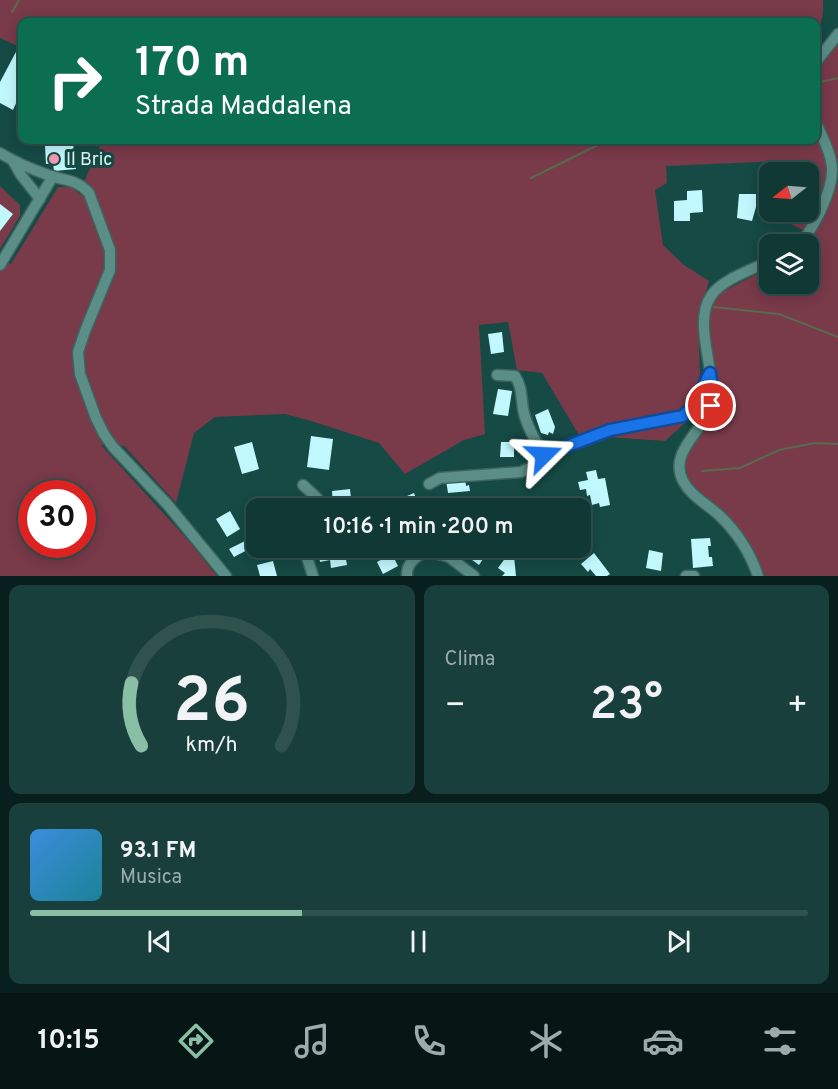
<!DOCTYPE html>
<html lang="it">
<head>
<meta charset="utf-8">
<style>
  body { margin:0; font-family:Overpass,sans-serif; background:#193f3c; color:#f1f3f6; height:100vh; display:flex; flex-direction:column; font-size:22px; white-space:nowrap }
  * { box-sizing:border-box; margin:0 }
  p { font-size:20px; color:#9cacac }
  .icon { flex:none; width:33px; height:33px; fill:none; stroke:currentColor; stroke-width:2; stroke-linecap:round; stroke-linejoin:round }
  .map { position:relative; height:576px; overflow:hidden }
  .sheet { display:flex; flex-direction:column; gap:9px; padding:9px; background:#091f1d; flex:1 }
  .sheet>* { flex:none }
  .hud { position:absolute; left:18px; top:18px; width:802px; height:126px; border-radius:12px; box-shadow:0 3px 15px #0003,0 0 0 2px #30524f; background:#0b6e4f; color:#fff; overflow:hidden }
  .needle { width:39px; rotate:253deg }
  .tools { position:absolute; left:759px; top:162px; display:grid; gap:12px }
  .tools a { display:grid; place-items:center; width:60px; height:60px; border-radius:12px; background:#103834; box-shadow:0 3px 15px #0003,0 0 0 2px #30524f; font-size:30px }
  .speed { position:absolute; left:18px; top:480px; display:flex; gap:12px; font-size:30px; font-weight:700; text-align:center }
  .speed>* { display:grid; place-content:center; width:78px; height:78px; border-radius:50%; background:#103834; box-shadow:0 3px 15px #0003,0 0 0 2px #30524f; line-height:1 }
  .speed .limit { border:9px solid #d22; background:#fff; color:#111 }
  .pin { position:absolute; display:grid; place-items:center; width:51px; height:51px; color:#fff; margin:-26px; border:3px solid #fff; border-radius:50%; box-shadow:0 2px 6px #0007 }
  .me { position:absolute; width:66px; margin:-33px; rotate:69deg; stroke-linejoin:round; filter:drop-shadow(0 0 4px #0008) }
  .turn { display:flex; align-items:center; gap:21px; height:126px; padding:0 18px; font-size:27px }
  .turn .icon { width:78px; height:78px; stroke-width:2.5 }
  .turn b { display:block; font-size:42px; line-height:51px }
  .big { font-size:45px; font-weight:600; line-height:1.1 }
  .sheet .card { flex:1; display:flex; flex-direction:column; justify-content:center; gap:9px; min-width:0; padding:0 21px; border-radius:12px; background:#193f3c }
  .sheet .dial { align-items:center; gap:0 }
  .dial svg { height:156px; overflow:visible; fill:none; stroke:#30524f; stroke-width:7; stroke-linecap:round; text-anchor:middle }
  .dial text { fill:#f1f3f6; stroke:none }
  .song { display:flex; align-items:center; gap:18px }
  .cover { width:72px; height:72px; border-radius:9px; background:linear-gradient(135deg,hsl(210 70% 55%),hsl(190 70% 35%)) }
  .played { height:6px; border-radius:3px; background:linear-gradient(90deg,#8abfa5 35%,#30524f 35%) }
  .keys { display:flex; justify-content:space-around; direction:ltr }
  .heat { display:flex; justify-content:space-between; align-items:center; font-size:33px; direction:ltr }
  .sheet .tiles { flex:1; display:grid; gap:9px; grid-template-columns:1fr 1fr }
  .card:last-child { grid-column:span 2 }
  .trip { position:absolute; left:246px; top:498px; width:345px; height:60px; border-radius:12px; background:#103834; box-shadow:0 3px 15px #0003,0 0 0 2px #30524f; font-weight:600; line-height:60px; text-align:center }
  .menu { display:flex; height:96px; justify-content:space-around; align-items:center; background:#061615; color:#9cacac }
  .menu .icon { width:42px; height:42px }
  .menu .active { color:#8abfa5 }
  .menu b { font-size:27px; color:#f1f3f6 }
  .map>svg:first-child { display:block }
  .green { fill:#793a4a; fill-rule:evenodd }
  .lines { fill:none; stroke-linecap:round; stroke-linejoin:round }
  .stream { stroke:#596a4e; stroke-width:2 }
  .building { fill:#c1f8fe }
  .minor-casing { stroke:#3e645f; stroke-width:13 }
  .minor { stroke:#5b8e87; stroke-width:10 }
  .route-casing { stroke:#114b97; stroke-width:15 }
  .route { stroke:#1a73e8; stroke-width:10 }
  .poi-dot { fill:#f29aae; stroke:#154a45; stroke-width:2 }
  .labels { text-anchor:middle; stroke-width:6; stroke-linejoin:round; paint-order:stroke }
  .poi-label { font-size:18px; fill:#dffaf5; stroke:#154a45; text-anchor:start }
</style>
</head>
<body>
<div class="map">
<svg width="838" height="576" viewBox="0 0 838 576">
  <rect width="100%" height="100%" fill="#154a45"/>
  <!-- green -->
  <path class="green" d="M0 0H823C824 13 822 22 816 33V22H22V48L0 38Z
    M838 39V167L830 141 816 110V68Z
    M816 130 831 177 811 224 803 230 791 224 793 212H808V172H799L801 160 666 166 667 183 655 190 663 245 684 265 709 281 698 320 700 374 685 423 665 441 579 435 542 373 517 370 508 322 479 325 485 434 464 440 405 474 379 443 308 420 285 414 215 417 194 433 176 503 124 446 101 445 187 539 217 576H0V259L11 264 58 187H71L80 194C85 173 98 159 101 140H816ZM32 494H82V544H32Z
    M838 181V576H763L709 502 688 482 685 460 690 445 706 423 718 404 708 316 718 294 769 268 770 284H808V244H807Z
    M0 186 20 205V216L0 249Z"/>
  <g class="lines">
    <!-- stream -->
    <path class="stream" d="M12 12 19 0
      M816 83 838 78
      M531 178 608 140
      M714 307 779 314 838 337
      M702 471 740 468 779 450 815 443 838 444"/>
  </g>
  <!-- building -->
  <path class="building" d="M17 50 22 53V90L13 110 0 103V82Z
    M73 143 76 169 54 171 53 163 46 164 45 146Z
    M775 164 777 172H770V175L766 176 763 167Z
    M702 190 703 212 690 213V221H674V201L687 200V191Z
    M739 194H756V207L752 221 737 218Z
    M0 204 13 214 0 231Z
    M502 332 504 352 491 354 488 334Z
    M498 389 512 391 508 416 493 414Z
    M548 409 555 427 553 434 549 432 548 435 541 433 535 415Z
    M311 436 333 439 329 470 307 467Z
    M252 442 259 469 242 474 234 447Z
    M501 442H514V457H500Z
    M596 470 598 479 605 478 610 505 600 507 599 503 592 505 590 495 587 496 586 489 580 490 578 482 588 480 586 472Z
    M465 478 466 486 469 485 470 491 448 493 446 480Z
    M350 489 352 508H333L332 491Z
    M414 493 417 501 411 503 414 508H398L403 506 400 499Z
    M230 511 240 529 227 537 216 519Z
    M710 538 711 546H708L709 557H712L713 566 693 568 691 539Z
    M247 540 251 548 234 557 229 549Z
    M323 548H344L347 565 331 568 330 560 320 562 318 549Z
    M468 548H480L487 553 479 565 464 554Z
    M649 550 663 553 661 571 646 568Z
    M594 553 610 574 607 576H596L590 569 588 572 581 564Z
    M392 554 398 566 383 574 377 562Z
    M514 556 516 576H502L505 573 498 568 506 557Z
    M273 561 277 576H260L257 565Z"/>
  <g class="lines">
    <!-- minor casing -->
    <g class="minor-casing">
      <path id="minor" d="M816 62 838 34
        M0 153C15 162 31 169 48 175 64 181 77 179 89 193L110 250V270L85 331 78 352 80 374 96 418 104 434 113 447 167 504 226 576
        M13 161 21 175 40 199
        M800 244C808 236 814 223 820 212 838 171 835 163 816 123
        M0 265 53 176
        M497 375 515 376C522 387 521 396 523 409 526 425 535 441 544 455L610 430 683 416 695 404 710 373
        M429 484 440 478 521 472 536 465 544 455
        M303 485 317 498 318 508
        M304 548 313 576
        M407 576C406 563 416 557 426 551L449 557 474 576
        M686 576H694
        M758 576C750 552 738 533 719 515 707 504 691 496 683 481 667 449 709 429 712 399 715 369 693 322 711 296 721 280 753 269 770 261"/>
    </g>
    <!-- minor -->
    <use href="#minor" class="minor"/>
  </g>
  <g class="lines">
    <!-- route casing -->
    <g class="route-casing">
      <path id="route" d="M544 455 610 430 683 416 695 404 710 373 712 388 711 406"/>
    </g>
    <!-- route -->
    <use href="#route" class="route"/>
  </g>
  <!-- markers -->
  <circle class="poi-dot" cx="54" cy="159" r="6"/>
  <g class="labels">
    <!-- poi labels -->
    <g class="poi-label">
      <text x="66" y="165">Il Bric</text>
    </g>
  </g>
</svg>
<div class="tools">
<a><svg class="needle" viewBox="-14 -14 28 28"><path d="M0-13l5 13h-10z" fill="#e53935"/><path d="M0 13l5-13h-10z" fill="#9cacac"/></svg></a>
<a><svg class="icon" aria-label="layers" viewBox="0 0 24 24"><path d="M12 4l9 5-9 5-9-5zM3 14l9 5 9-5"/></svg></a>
</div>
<div class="speed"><div class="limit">30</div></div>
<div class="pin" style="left:711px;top:406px;background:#d93025"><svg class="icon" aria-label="arrive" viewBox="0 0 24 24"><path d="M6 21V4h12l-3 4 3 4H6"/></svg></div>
<svg class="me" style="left:544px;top:455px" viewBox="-20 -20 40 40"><path d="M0-17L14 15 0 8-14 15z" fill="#1a73e8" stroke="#fff" stroke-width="4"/></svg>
<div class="trip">10:16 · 1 min · 200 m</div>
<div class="hud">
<div class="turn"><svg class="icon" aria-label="right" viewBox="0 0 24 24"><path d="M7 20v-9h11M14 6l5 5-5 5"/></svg><div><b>170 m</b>Strada Maddalena</div></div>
</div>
</div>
<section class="sheet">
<div class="tiles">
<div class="card dial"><svg viewBox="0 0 100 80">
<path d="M14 69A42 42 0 1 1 86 69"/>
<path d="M14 69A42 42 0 0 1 9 37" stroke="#8abfa5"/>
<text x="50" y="56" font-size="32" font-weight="700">26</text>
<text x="50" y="72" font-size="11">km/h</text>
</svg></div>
<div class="card"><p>Clima</p>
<div class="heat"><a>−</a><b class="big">23°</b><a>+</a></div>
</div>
<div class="card">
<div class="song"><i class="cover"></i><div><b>93.1 FM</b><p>Musica</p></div></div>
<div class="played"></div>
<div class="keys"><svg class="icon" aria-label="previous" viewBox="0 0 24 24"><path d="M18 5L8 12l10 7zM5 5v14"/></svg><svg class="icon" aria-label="pause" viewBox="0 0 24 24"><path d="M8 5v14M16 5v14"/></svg><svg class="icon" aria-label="next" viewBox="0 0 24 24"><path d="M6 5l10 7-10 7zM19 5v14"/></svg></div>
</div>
</div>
</section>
<nav class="menu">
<b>10:15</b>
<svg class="icon active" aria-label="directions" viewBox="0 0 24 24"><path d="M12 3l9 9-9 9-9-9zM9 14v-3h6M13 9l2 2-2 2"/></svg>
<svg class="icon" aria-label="music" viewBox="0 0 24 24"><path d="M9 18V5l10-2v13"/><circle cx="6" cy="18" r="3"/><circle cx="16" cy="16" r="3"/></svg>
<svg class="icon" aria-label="phone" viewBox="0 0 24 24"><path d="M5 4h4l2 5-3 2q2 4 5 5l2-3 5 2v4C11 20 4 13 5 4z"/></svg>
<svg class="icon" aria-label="climate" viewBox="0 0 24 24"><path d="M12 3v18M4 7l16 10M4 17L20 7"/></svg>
<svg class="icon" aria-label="car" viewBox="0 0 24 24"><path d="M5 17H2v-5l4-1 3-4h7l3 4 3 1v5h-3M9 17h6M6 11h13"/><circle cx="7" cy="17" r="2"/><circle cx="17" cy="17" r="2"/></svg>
<svg class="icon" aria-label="filters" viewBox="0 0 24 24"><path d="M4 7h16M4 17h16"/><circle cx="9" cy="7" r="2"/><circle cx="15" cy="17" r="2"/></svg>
</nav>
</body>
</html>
